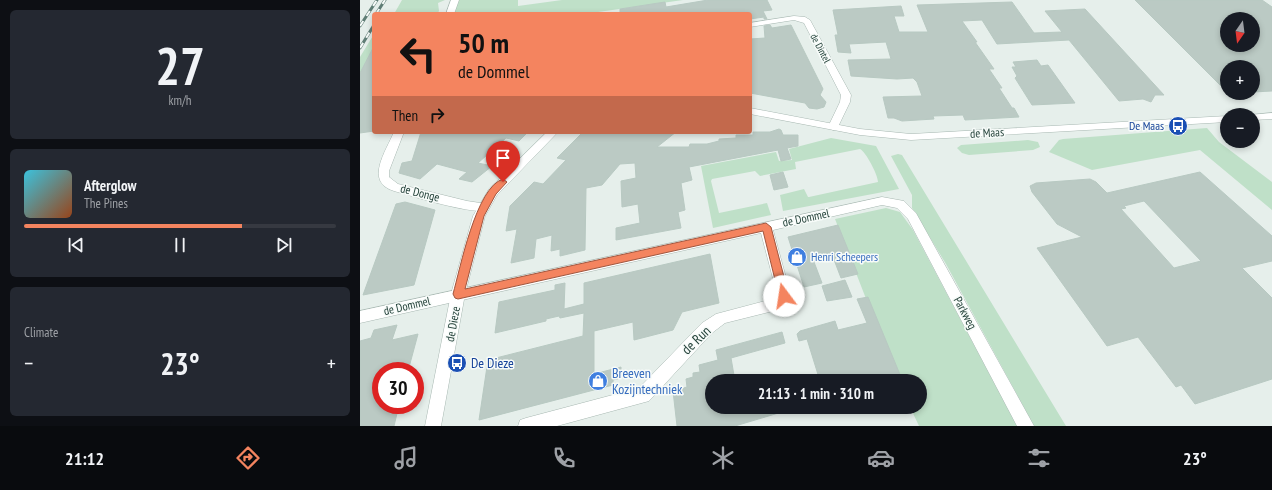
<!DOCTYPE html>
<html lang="en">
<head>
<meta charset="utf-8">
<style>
  body { margin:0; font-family:"PT Sans Narrow",sans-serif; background:#242831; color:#f1f3f6; height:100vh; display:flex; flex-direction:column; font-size:15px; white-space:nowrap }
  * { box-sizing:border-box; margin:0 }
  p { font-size:13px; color:#9ea1a6 }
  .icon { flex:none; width:22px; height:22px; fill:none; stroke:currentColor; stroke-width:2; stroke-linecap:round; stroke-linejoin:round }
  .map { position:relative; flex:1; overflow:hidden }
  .side { display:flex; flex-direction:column; gap:10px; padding:10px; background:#0d0f14; width:360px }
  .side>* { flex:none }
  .hud { position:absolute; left:12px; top:12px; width:380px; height:122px; border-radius:4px; box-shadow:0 2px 6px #0003; background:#f4845f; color:#111; overflow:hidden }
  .needle { width:26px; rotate:194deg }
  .buttons { position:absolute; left:860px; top:12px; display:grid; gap:8px }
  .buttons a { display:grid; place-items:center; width:40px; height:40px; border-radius:50%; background:#171b24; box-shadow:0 2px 6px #0003; font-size:20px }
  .speed { position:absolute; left:12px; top:362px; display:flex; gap:8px; font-size:20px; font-weight:700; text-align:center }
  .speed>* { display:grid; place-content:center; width:52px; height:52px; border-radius:50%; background:#171b24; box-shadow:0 2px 6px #0003; line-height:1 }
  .speed .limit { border:6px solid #d22; background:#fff; color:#111 }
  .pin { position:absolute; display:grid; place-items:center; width:34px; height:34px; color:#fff; margin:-41px -17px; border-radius:50% 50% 50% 0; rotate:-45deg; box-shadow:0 0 4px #0007 }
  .pin .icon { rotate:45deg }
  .me { position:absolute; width:44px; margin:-22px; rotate:346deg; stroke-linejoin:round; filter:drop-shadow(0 0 3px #0008) }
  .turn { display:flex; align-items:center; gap:14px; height:84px; padding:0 20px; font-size:18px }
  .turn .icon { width:52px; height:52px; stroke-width:2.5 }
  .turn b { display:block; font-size:28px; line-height:34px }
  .then { display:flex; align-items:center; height:38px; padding:0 20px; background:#0003; gap:8px; font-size:15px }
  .big { font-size:30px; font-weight:800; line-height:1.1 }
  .side .card { flex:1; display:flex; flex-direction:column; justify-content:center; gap:6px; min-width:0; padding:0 14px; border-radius:6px; background:#242831 }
  .side .dial { align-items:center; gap:0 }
  .dial b { font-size:52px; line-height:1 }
  .song { display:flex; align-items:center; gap:12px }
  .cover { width:48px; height:48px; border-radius:6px; background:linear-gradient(135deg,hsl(190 70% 55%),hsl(20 70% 35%)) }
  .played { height:4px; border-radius:2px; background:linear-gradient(90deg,#f4845f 70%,#363941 70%) }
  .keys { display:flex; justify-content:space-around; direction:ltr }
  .heat { display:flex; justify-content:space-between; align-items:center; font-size:22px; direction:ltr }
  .trip { position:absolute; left:345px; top:374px; width:222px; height:40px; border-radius:20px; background:#171b24; box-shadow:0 2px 6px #0003; font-weight:800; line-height:40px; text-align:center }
  .dock { display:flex; height:64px; justify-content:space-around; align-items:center; background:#090b0e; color:#9ea1a6 }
  .dock .icon { width:28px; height:28px }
  .dock .selected { color:#f4845f }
  .dock b { font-size:18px; color:#f1f3f6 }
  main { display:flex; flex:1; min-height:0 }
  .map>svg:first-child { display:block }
  .green { fill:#bfe0c8 }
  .building { fill:#bbcac4; stroke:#b8c9c2; fill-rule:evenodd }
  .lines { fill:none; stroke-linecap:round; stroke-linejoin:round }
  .minor-casing { stroke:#a8b8b2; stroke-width:1 }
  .tertiary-casing { stroke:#a8b8b2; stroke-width:1 }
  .minor { fill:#fff; fill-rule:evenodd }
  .tertiary { fill:#fff; fill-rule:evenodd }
  .rail-casing { stroke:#5f7d75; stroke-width:3 }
  .rail { stroke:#f7fbf9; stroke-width:2; stroke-dasharray:6; stroke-linecap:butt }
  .route { fill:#f4845f; stroke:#9f563e }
  .labels { text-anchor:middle; stroke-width:3; stroke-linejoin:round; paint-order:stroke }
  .far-street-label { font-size:10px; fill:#24423a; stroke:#f7fbf9 }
  .transit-label { font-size:12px; fill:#164399; stroke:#f7fbf9; text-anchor:end }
  .street-label { font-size:12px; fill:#24423a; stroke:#f7fbf9 }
  .shop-label { font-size:12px; fill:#366cbe; stroke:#f7fbf9; text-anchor:start }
  .near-street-label { font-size:14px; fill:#24423a; stroke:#f7fbf9 }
  .near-transit-label { font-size:14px; fill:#164399; stroke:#f7fbf9; text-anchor:start }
  .near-shop-label { font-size:14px; fill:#366cbe; stroke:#f7fbf9; text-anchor:start }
</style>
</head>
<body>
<main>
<section class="side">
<div class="card dial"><b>27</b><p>km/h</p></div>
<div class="card">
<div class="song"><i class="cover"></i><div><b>Afterglow</b><p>The Pines</p></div></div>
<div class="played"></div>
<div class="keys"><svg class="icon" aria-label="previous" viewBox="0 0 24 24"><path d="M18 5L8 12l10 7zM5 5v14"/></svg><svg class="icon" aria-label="pause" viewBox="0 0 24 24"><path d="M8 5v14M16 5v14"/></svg><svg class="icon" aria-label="next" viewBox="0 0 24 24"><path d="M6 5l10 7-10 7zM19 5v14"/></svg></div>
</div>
<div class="card"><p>Climate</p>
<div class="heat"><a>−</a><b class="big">23°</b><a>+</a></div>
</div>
</section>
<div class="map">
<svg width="912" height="426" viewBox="0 0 912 426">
  <rect width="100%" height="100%" fill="#e6efeb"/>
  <!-- green -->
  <path class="green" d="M42 0H85L78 3 79 11 77 14H34Z
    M97 0H158V6L202 0H323L224 14H92Z
    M14 34V56L0 73V57Z
    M847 128 859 142 912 182V210L840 150 732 170 689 152 699 140 703 139Z
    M471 138 516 146 539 189 423 211 420 195 444 189 448 197H449L518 182C518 175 506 152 500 149L435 162 436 169 400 176 395 171 352 179 351 181 359 213 407 203 411 215 353 228 341 166 416 152 419 161 432 160 429 149Z
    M668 140 678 142 680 147 673 150 609 155 602 153 597 148 601 145Z
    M538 154 542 155 706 426H674L586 264 552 208V195L531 156Z
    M526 208 540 212 553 230 657 426H559L550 407H560V381H538L475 219Z"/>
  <!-- building -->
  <path class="building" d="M348 0H407L412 10 403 11 407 19H404V17L390 19V14H260V9L305 2 306 7Z
    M775 0H902L912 7V91L893 92V67H867V92ZM867 19H893V45H867Z
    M652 2 674 33 702 32 685 11 725 9 804 95H795L791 102 783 99 759 101 709 40 637 44 622 20 602 21 617 42H615L634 69H629L642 88H639L652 108H654L659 117 605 120 603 115 573 116 574 119 542 121 534 118H528L523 97 562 96 557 82 553 78 537 79 491 76 488 60 531 59 526 42 489 44 491 53 478 52 475 35H478L473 10 541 6 544 16H534L539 32H568L557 5Z
    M410 25 412 28 431 25 463 89 460 95 466 102 464 107 457 109 449 108 445 103 390 93V39L405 38 404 26Z
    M14 46V131L0 133V73Z
    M677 60 681 66 688 65 715 103 672 105 655 78 657 76 652 67H656L653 62Z
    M419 129 421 130 423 135H438V146L427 148 431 159 421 161 418 150 329 167 332 180 321 183 325 210 318 212 321 228 256 240V228L280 223 278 204 262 207 261 181 276 178 275 163 260 164 242 185 226 188 225 250 200 256V249L191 251 192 235 176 239 174 258 151 263 157 229 146 231 150 206 174 182 183 184 206 160 197 158 223 132H316L297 147H329L330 144H347L359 141V139L376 138V135H393V132H410Z
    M61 132H168L159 141 146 138 118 163 132 166 112 182 99 179 107 172 77 164 60 179 39 173 42 163 52 161Z
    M423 172 428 187 414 190 410 175Z
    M840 172 912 236V261L882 268 912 298V379L835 404 821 385 816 387 778 337 747 346 677 248 722 237 697 224 672 192 670 186 676 183 730 179 736 182 747 193ZM784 201 841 261 814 268 761 209 766 208 764 206Z
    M45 202 75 210 54 285 3 295 36 204Z
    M478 225 498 274 481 278 473 257 454 262 462 283 444 287 428 237Z
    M350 254 359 303 322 312 313 330 274 340 273 322 234 331V374L261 367V378L253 380V385L119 420 128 360 223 336 224 313 200 318 199 316 186 319V321L135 333 139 302 195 290V285L205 283 204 309 224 304V283Z
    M485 280 492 297 467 301 462 286Z
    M508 297 541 377 526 381H460L447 339 439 341 437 334 440 331 475 321 478 330 507 323 497 299Z
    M37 325 32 340 58 334 48 371H21V408L39 405 34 426H0V341L11 338 14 330Z
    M422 332 425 343 371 358 375 381H352V407H382L385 409 392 407H432V409L375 426H317L313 391 327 387 326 379 333 377V373L340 372 339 365 358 360 356 350Z"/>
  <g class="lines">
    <!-- minor casing -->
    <g class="minor-casing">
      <path id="minor" d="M91 0H99L94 14H86Z
        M434 16 445 17 450 20 491 95 490 102 477 129 473 130 468 127 480 102 481 95 444 23 434 20 390 27V23Z
        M34 132H44L29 171V177L38 184 107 201 127 204 129 207 127 210C113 215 52 196 34 191 4 182 26 151 34 132Z
        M522 197 544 201 556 213 674 426H657L548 219 537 208 522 205 413 230 431 296C428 303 420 309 413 311L365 323 352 333 289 401 197 426H158L160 420 166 418 279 388 342 323 356 314 409 300 417 294 401 233 0 323V311Z"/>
    </g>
    <!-- tertiary casing -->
    <g class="tertiary-casing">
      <path id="tertiary" d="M390 108 500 129 551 134 867 116V122L551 140 500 135 390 114Z
        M912 113V119L893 120V115H889Z
        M187 132H198L137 195 125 216 105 294 81 426H65L91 294 113 216 129 189Z"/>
    </g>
    <!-- minor -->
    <use href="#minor" class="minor"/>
    <!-- tertiary -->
    <use href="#tertiary" class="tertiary"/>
    <!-- rail casing -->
    <g class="rail-casing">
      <path id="rail" d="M16 14 25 0
        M0 26 17 0
        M0 48 14 25"/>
    </g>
    <!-- rail -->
    <use href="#rail" class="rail"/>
  </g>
  <!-- route -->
  <path class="route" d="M143 179 147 182 136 194 124 216 105 289 406 223 411 227 429 296 427 299 424 300 420 299 419 296 403 231 98 299 95 298 93 294C100 269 116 187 143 179Z"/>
  <!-- icons -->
  <defs>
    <g id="bus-disc" transform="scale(1)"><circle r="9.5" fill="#1a4fb4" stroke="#f7fbf9"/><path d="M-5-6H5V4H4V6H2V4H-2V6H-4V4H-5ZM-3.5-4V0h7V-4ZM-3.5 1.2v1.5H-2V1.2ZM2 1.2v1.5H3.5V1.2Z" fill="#fff"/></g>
    <g id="shop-disc" transform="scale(1)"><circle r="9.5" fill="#3f7fe0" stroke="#f7fbf9"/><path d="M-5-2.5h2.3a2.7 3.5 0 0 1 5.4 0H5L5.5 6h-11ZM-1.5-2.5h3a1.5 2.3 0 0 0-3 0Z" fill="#fff"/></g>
  </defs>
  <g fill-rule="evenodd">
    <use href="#bus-disc" x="818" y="126"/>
    <use href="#shop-disc" x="437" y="257"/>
    <use href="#bus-disc" x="97" y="363"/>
    <use href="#shop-disc" x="238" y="381"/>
  </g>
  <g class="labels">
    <!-- far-street labels -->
    <g class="far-street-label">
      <text transform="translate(461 48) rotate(62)" y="4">de Dintel</text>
    </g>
    <!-- transit labels -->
    <g class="transit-label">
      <text x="804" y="130">De Maas</text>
    </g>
    <!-- street labels -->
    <g class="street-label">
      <text transform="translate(627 133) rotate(-3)" y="4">de Maas</text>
      <text transform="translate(60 193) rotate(14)" y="4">de Donge</text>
      <text transform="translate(446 218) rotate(-12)" y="4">de Dommel</text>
      <text transform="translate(47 306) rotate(-13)" y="4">de Dommel</text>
      <text transform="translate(605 313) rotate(62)" y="4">Parkweg</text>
      <text transform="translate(93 324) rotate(-80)" y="4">de Dieze</text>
    </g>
    <!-- shop labels -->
    <g class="shop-label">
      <text x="451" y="261">Henri Scheepers</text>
    </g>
    <!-- near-street labels -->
    <g class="near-street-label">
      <text transform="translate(336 340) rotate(-44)" y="5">de Run</text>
    </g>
    <!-- near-transit labels -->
    <g class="near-transit-label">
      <text x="111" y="368">De Dieze</text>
    </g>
    <!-- near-shop labels -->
    <g class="near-shop-label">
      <text x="252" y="378">Breeven<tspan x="252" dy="16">Kozijntechniek</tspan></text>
    </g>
  </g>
</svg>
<div class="buttons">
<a><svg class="needle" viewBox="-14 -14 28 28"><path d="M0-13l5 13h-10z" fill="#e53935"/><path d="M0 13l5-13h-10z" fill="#9ea1a6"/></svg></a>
<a>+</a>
<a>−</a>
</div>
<div class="speed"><div class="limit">30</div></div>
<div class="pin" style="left:143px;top:182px;background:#d93025"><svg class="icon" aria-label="arrive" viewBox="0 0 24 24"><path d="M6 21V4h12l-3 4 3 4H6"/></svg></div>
<svg class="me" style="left:424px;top:296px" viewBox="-20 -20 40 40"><circle r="19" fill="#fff"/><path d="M0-13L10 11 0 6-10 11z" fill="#f4845f"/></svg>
<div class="trip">21:13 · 1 min · 310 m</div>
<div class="hud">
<div class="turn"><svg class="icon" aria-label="left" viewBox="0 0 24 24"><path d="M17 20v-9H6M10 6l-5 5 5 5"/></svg><div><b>50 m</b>de Dommel</div></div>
<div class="then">Then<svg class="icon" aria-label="right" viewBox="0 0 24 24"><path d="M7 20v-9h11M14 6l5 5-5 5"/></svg></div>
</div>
</div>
</main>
<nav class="dock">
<b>21:12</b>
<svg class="icon selected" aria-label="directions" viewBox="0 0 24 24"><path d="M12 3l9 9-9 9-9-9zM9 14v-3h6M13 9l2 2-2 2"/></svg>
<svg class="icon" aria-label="music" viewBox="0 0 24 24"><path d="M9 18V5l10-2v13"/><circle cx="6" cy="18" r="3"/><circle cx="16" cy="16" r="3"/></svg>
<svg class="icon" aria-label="phone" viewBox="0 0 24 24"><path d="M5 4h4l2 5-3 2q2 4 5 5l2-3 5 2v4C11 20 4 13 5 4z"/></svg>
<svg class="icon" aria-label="climate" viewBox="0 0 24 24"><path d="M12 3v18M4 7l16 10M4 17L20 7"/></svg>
<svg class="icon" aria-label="car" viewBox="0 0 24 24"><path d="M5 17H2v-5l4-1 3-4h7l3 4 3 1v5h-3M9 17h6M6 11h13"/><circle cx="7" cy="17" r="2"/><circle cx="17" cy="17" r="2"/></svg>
<svg class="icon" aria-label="filters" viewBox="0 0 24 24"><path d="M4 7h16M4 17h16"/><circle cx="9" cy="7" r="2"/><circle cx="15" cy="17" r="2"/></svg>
<b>23°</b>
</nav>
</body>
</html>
